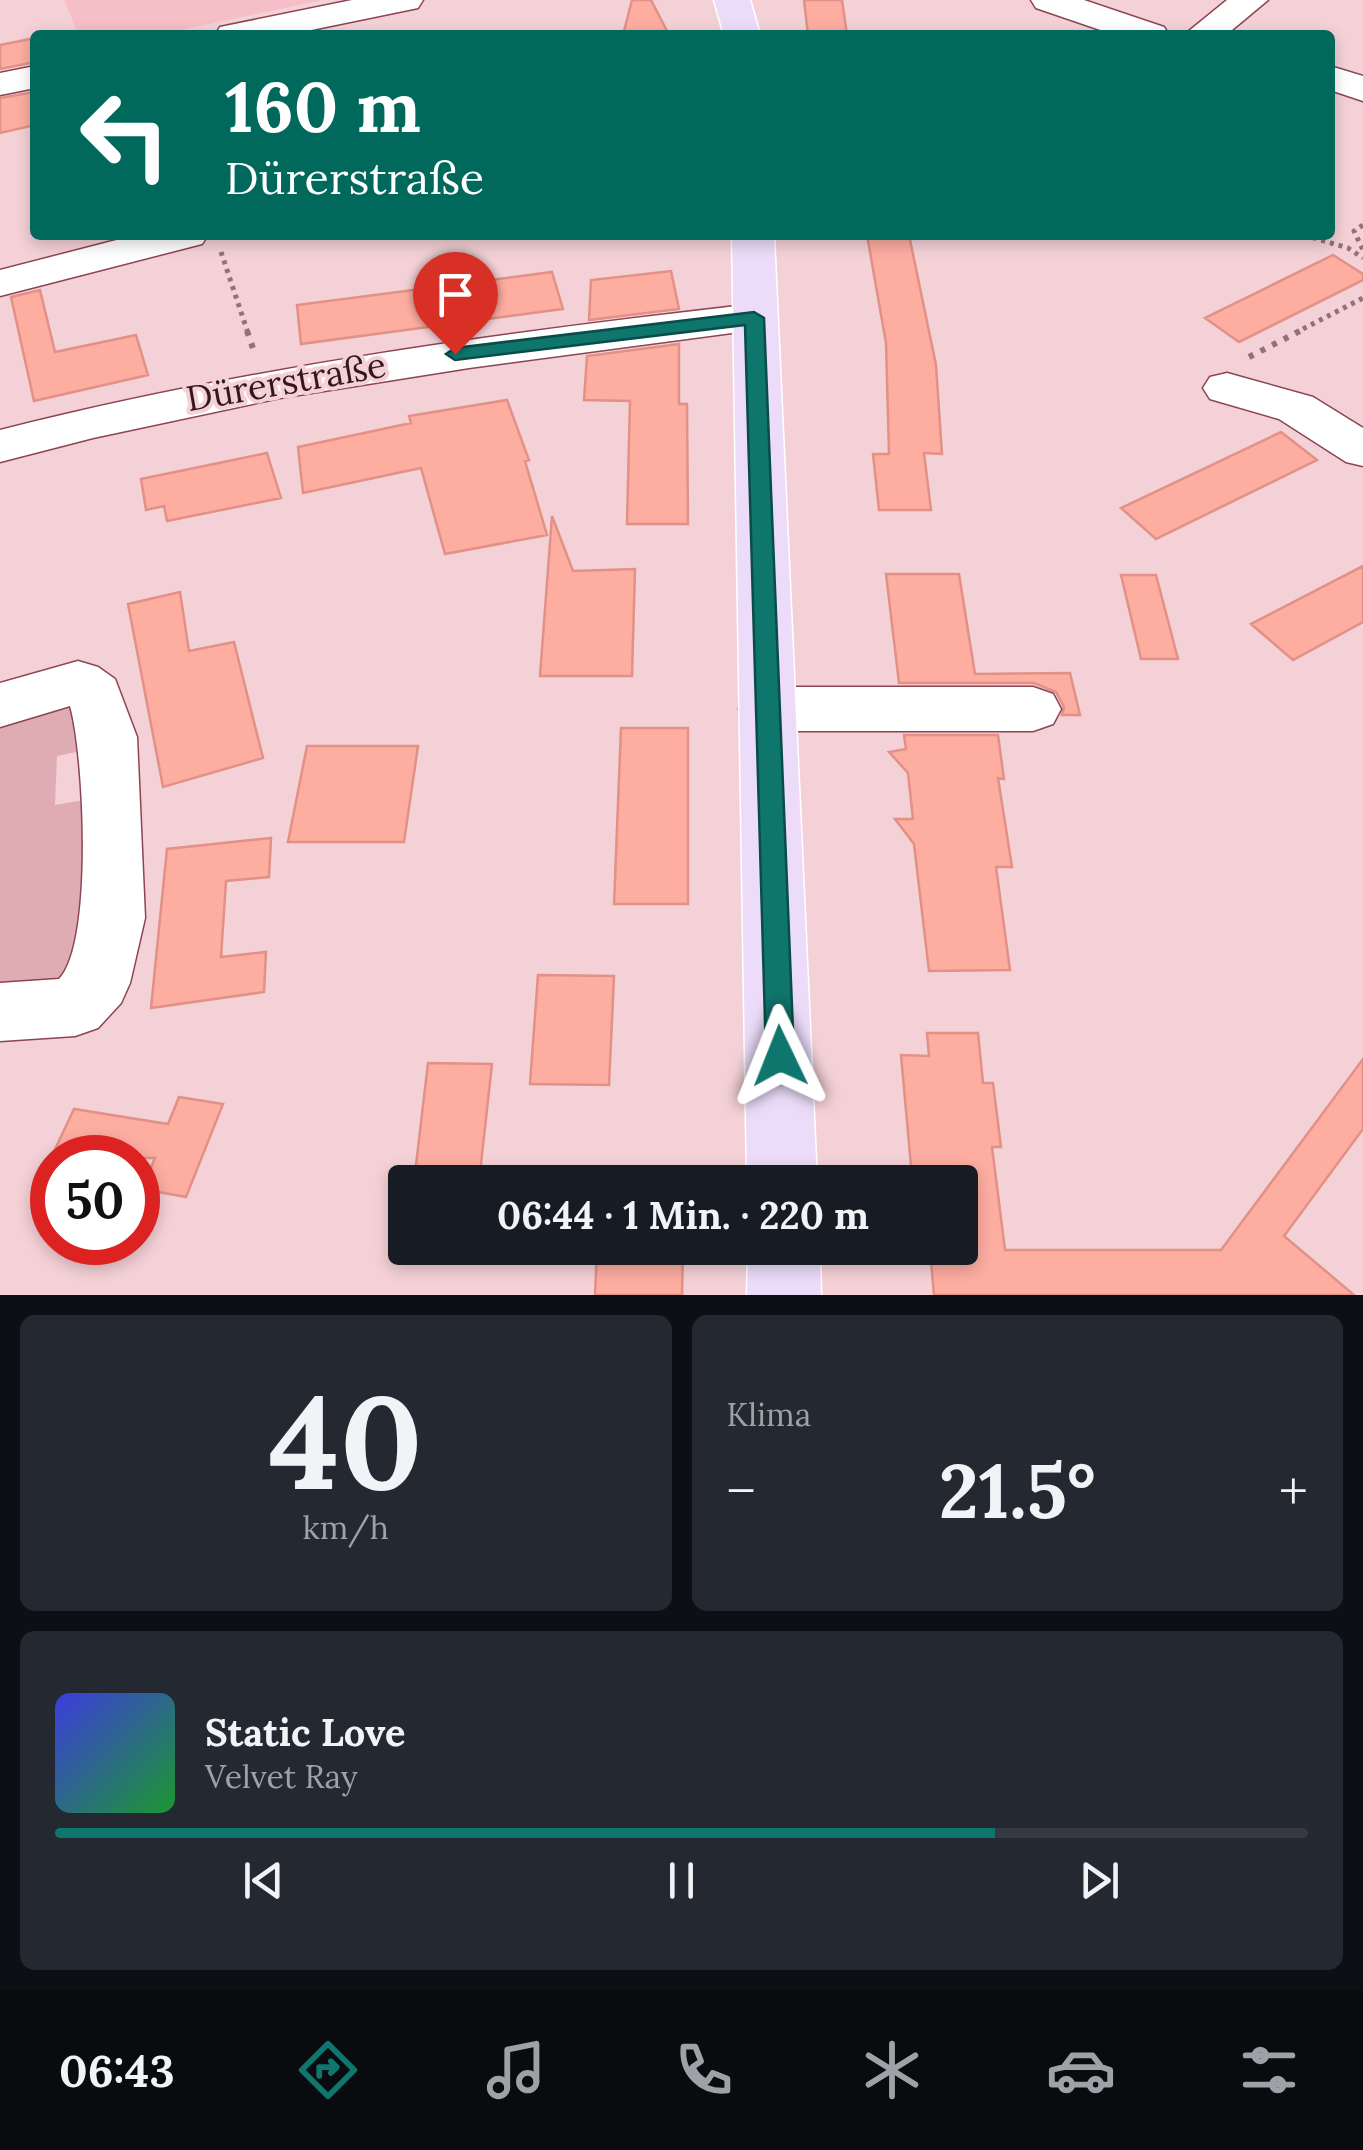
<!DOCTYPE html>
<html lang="de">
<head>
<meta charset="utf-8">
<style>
  body { margin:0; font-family:Lora,serif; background:#242831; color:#f1f3f6; height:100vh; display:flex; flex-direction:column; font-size:38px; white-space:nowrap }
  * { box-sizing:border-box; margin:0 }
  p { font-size:32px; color:#9ea1a6 }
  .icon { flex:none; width:55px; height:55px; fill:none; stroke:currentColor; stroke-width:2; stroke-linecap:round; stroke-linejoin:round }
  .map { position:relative; height:1295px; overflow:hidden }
  .side { display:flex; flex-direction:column; gap:20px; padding:20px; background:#0d0f14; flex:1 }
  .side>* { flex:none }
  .top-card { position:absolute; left:30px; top:30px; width:1305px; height:210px; border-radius:10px; box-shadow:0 5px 15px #0003; background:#00695c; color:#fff; overflow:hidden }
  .speed { position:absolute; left:30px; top:1135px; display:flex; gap:20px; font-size:50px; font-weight:700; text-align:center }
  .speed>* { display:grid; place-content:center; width:130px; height:130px; border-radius:50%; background:#171b24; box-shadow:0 5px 15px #0003; line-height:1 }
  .speed .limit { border:15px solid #d22; background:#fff; color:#111 }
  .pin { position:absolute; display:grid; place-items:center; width:85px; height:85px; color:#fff; margin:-102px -42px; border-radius:50% 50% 50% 0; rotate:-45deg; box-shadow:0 0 10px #0007 }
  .pin .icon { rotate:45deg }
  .me { position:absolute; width:110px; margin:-55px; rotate:358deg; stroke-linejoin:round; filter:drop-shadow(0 0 8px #0008) }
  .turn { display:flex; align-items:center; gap:35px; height:210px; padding:0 30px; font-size:45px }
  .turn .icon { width:130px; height:130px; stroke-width:2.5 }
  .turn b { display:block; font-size:70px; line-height:85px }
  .big { font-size:75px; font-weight:700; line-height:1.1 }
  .side .widget { flex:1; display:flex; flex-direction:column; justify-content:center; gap:15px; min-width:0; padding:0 35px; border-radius:15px; background:#242831 }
  .side .dial { align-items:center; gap:0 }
  .dial b { font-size:130px; line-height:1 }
  .song { display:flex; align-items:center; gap:30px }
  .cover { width:120px; height:120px; border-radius:15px; background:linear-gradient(135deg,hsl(240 70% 55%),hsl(130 70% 35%)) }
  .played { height:10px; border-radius:5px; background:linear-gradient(90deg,#0f766e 75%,#363941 75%) }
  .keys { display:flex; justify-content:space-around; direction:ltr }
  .heat { display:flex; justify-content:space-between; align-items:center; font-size:55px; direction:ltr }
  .side .tiles { flex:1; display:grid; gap:20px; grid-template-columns:1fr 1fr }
  .widget:last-child { grid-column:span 2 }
  .trip { position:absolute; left:388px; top:1165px; width:590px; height:100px; border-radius:10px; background:#171b24; box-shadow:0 5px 15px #0003; font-weight:700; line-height:100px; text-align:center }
  .menu { display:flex; height:160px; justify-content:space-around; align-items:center; background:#090b0e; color:#9ea1a6 }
  .menu .icon { width:70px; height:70px }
  .menu .selected { color:#0f766e }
  .menu b { font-size:45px; color:#f1f3f6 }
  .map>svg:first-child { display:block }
  .built { fill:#f6bec6 }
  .green { fill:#e0acb4 }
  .building { fill:#feada1; stroke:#e19185; stroke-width:2.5 }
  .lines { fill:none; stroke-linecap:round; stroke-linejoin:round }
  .minor-casing { stroke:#8d4453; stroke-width:3 }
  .major-casing { stroke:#fff; stroke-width:3 }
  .path-far1 { stroke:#927277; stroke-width:5; stroke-dasharray:4 5; stroke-linecap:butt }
  .path { stroke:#927277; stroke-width:6; stroke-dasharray:5 8; stroke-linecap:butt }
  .minor { fill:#fff; fill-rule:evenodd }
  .major { fill:#ecdcfa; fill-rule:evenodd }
  .route { fill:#0f766e; stroke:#0a4d48; stroke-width:2.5 }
  .labels { text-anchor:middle; stroke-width:8; stroke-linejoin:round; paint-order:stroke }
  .street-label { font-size:35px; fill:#35161c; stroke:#f4d1d6 }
</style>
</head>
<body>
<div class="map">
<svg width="1363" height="1295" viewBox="0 0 1363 1295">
  <rect width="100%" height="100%" fill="#f4d1d6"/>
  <!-- built -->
  <path class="built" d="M64 0H322L157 35H79Z"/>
  <!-- green -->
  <path class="green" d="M72 702 90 749 57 756 55 805 90 799 91 928 73 980 0 990V719Z"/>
  <!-- building -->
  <path class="building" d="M632 0H651L669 35H623Z
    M804 0H842L847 35H808Z
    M35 38V62L0 69V45Z
    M35 92V125L0 133V98Z
    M867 235H909L936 365 942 454 924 453 931 510H879L873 454H889L886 343Z
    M1333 255 1363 274V280L1239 342 1205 318Z
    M671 271 679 309 589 320 591 280Z
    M552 272 563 309 301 344 297 305Z
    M40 290 55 352 136 335 148 375 34 401 11 297Z
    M679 344V404H687L688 524H627L630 401 584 400 587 356Z
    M507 400 529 460 525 461 547 535 445 554 421 468 303 493 298 447 411 423 409 416Z
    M1281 432 1317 460 1156 539 1121 508Z
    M267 453 281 498 167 521 164 506 146 510 141 479Z
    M552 516 573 571 635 569 632 676H540Z
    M1363 566V622L1293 660 1251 624Z
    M886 574H959L975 674 1070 673 1080 715H1062L1064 707 1056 692 1034 683H899Z
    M1121 575H1156L1178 659H1141Z
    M180 592 189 651 234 642 263 758 163 787 128 604Z
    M621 728H688V904H614Z
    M904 735H998L1004 779 998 778 1012 867H996L1010 970 929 971 914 844 895 819H913L908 773 889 752 906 749Z
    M307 746H418L404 842H288Z
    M271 838 269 877 226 881 221 957 266 952 264 992 151 1008 167 849Z
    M538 975 614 976 609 1085 530 1084Z
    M927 1033H978L983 1083H993L1001 1147H992L1005 1250H1221L1363 1059V1129L1284 1236 1354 1295H934L930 1249 960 1250V1182H943L942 1176 912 1177 901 1055 929 1056Z
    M428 1063 492 1064 479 1182H414Z
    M179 1097 223 1104 186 1197 142 1189 155 1158H51L74 1109 168 1124Z
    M597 1248H683L682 1295H595Z"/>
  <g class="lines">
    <!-- minor casing -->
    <g class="minor-casing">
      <path id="minor" d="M352 0H423L418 8 287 35H215L220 27Z
        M1031 0H1084L1164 27 1169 35H1115L1036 8Z
        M1227 0H1268L1226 35H1184Z
        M35 66V88L0 95V73Z
        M1330 66 1363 76V101L1330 90Z
        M136 235H208L202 244 0 296V270Z
        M754 304 770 308 777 318 770 328 469 368 280 398 93 438 0 462V430C248 367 500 333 754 304Z
        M1227 373 1313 397 1363 428V466L1346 462 1279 419 1210 399 1203 388 1210 377Z
        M78 661 98 667 115 679 137 737 145 918 130 983 121 1003 98 1028 75 1036 0 1041V983L59 979C94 944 84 754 70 706L0 727V683Z
        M767 687H1033L1053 694 1061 709 1053 724 1033 731H767L747 724 739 709 747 694Z"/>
    </g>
    <!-- major casing -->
    <g class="major-casing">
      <path id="major" d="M714 0H750L760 35H724Z
        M732 235H774L817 1182H747Z
        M748 1248H820L821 1295H747Z"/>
    </g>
    <!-- path-far1 -->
    <path class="path-far1" d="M1363 225 1354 231 1363 250
      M1304 235 1348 248 1363 258
      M221 252 248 333
      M1295 333 1363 298"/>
    <!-- path -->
    <path class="path" d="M247 331 255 354
      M1249 357 1300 331"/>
    <!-- minor -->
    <use href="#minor" class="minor"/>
    <!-- major -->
    <use href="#major" class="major"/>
  </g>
  <!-- route -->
  <path class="route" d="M754 312 764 318 794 1056 790 1065 780 1069 770 1065 766 1056 745 325 455 360 446 354 455 348Z"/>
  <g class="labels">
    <!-- street labels -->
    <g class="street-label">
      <text transform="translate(286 382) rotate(-10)" y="12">Dürerstraße</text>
    </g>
  </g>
</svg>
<div class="speed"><div class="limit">50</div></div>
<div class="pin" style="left:455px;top:354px;background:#d93025"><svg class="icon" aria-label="arrive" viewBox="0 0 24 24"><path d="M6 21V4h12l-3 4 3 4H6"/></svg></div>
<svg class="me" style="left:780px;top:1056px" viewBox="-20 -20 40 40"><path d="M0-17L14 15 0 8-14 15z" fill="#0f766e" stroke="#fff" stroke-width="4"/></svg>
<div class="trip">06:44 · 1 Min. · 220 m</div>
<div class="top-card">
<div class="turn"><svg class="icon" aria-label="left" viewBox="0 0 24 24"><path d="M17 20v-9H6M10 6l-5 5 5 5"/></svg><div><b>160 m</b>Dürerstraße</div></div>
</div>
</div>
<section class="side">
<div class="tiles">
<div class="widget dial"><b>40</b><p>km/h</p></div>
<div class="widget"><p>Klima</p>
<div class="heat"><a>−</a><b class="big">21.5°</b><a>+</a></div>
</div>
<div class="widget">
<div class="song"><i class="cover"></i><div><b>Static Love</b><p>Velvet Ray</p></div></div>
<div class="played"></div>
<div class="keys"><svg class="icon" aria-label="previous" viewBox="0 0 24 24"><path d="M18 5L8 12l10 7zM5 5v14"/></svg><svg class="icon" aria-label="pause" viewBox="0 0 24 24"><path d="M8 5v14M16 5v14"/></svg><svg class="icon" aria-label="next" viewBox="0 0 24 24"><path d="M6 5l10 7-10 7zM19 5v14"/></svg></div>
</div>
</div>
</section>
<nav class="menu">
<b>06:43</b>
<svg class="icon selected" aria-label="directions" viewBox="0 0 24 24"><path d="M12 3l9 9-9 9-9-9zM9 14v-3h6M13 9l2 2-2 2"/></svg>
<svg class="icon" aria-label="music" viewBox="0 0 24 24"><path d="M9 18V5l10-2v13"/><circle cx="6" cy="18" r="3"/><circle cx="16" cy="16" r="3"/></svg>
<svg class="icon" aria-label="phone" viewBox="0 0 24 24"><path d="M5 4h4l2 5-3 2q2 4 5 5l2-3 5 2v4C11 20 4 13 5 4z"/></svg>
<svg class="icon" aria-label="climate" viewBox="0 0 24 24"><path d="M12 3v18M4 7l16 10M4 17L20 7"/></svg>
<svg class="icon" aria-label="car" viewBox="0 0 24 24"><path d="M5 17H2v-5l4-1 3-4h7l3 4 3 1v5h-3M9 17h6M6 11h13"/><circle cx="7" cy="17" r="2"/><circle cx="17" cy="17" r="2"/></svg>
<svg class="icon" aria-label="filters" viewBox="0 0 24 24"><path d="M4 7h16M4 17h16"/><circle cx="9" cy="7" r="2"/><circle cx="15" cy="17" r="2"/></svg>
</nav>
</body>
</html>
